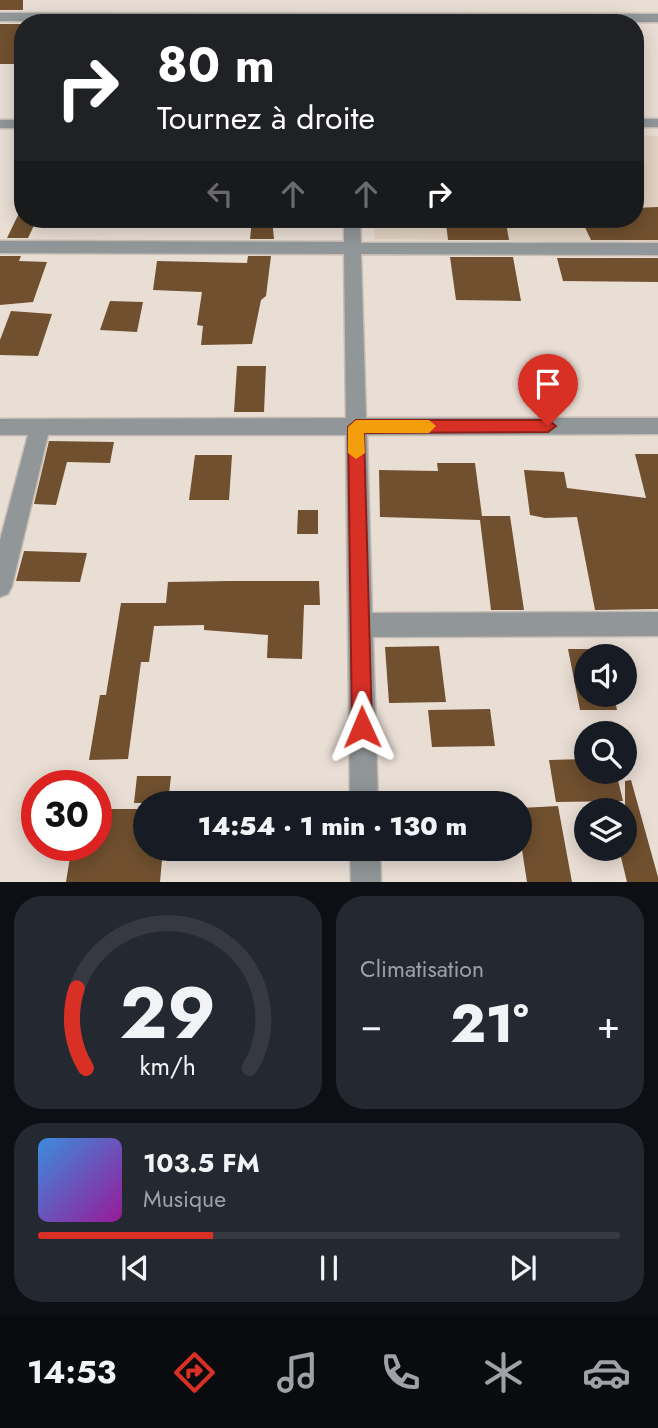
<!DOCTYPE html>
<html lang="fr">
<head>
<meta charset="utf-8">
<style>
  body { margin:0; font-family:Jost,sans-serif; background:#242831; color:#f1f3f6; height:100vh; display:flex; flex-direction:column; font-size:26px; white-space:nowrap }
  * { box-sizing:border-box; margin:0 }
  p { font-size:23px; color:#9ea1a6 }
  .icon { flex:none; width:38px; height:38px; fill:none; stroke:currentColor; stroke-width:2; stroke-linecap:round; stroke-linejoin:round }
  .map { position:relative; height:882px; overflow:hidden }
  .side { display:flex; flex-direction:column; gap:14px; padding:14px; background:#0d0f14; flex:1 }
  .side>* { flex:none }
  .guide { position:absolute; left:14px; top:14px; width:630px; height:214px; border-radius:28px; box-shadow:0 4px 18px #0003; background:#202124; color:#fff; overflow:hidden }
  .buttons { position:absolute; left:574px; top:644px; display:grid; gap:14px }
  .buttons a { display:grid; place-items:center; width:63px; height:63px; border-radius:50%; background:#171b24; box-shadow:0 4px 18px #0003; font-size:35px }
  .speed { position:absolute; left:21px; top:770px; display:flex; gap:14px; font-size:35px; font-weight:700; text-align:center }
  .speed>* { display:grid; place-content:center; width:91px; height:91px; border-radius:50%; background:#171b24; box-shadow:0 4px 18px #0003; line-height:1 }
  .speed .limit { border:10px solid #d22; background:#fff; color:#111 }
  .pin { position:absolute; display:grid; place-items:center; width:60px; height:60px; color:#fff; margin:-72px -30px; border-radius:50% 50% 50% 0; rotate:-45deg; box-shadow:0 0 7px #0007 }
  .pin .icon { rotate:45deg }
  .me { position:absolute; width:77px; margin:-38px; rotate:359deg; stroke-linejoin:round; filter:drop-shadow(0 0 5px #0008) }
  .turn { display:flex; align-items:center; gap:24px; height:147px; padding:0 28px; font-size:32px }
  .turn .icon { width:91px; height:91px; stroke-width:2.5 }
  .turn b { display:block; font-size:49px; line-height:60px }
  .lanes { display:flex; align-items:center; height:66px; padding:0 28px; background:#0003; justify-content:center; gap:35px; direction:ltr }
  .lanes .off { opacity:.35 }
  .big { font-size:52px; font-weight:800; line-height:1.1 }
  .side .tile { flex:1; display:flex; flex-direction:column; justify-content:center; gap:10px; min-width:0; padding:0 24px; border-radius:28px; background:#242831 }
  .side .dial { align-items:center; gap:0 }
  .dial svg { height:182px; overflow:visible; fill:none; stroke:#363941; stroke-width:7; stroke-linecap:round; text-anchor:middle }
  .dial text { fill:#f1f3f6; stroke:none }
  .song { display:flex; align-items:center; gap:21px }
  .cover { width:84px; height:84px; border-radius:10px; background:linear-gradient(135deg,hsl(210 70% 55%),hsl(300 70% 35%)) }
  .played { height:7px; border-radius:4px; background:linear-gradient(90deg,#d93025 30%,#363941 30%) }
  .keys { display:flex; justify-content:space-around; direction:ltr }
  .heat { display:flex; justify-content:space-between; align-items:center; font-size:38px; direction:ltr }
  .side .tiles { flex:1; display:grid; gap:14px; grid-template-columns:1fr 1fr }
  .tile:last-child { grid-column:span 2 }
  .trip { position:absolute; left:133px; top:791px; width:399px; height:70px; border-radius:35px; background:#171b24; box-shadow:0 4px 18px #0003; font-weight:800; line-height:70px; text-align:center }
  .menu { display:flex; height:112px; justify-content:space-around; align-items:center; background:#090b0e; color:#9ea1a6 }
  .menu .icon { width:49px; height:49px }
  .menu .on { color:#d93025 }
  .menu b { font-size:32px; color:#f1f3f6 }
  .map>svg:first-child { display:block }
  .built { fill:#e2d2c2 }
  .building { fill:#70502f }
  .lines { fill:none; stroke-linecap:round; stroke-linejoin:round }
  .street-casing { stroke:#c6bcb4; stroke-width:3 }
  .street { fill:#919798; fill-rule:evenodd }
  .route { fill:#d93025; stroke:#8d1f18; stroke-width:2 }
  .slow { fill:#f59e0b }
</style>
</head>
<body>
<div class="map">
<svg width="658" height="882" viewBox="0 0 658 882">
  <rect width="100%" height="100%" fill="#e9ded4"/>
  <!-- built -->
  <path class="built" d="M635 135 658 136V242L375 239 374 219H635Z"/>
  <!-- building -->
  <path class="building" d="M0 0H23V10H0Z
    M0 24H23V64H0Z
    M23 205V219H37L28 238H7Z
    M658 207V240H591L581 219H635V208Z
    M252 219H272L274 239H250Z
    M446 223H506L509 240H448Z
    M0 256H21L19 261 47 262 33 302 0 305Z
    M248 256H271L266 296 261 300 252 344 201 345 203 326 197 325 202 292 153 290 157 261 247 263Z
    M450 257H513L521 301 456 300Z
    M557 258H658V282L563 281Z
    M110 301 143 302 137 332 100 330Z
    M11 311 52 314 38 356 0 355V340Z
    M237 366H266L264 412H234Z
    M49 441 114 442 110 463 67 462 56 505 34 504Z
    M635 454H658V609L595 610 577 517 545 518 530 515 524 470 564 472 567 488 646 498Z
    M195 455H232L229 500H189Z
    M437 463H475L482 516H510L524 610H491L480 520 380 517 379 470 438 471Z
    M298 510H318V534H297Z
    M24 551 87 553 80 582 16 581Z
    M229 581H319L320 605H304L302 659 267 658 268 635 204 630V625L154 626 149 662H141L128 759 89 760 100 695H106L121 603H166L168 582Z
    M439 646 446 702 389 703 385 647Z
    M568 649H604L605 656H586V695H614L617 710H580Z
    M490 709 495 746 432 747 428 710Z
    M586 759V772H616L623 801 556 802 549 760Z
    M137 776H171L168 803H134Z
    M631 780 658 877V882H627L619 849H625V781Z
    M558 806 572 882H527L520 837V808Z
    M96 809H145V849H163L160 882H66L72 845H96Z"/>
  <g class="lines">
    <!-- street casing -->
    <g class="street-casing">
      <path id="street" d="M0 13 658 14V22L0 21Z
        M635 119H658V127H635Z
        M0 120H23V128H0Z
        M344 219H360L361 243H658V255L361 254 366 418H658V434L367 435 372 613 658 612V636L373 637 378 803H350L346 435H48L12 586 8 594 0 597V540L28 435H0V419L346 418 344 254 0 253V241L344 242Z
        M350 849H380L381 882H351Z"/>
    </g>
    <!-- street -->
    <use href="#street" class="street"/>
  </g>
  <!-- route -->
  <path class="route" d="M356 420H548L556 426 548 432 364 433 372 727 369 734 362 737 355 734 352 727 348 427Z"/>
  <!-- slow -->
  <path class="slow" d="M356 420H429L436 426 429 433H364L365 453 356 459 348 453V427Z"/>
</svg>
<div class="buttons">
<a><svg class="icon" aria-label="sound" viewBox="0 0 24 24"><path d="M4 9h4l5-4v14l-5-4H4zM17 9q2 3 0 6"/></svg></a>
<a><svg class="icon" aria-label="search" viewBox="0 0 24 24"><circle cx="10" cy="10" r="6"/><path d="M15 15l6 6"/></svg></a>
<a><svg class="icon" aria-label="layers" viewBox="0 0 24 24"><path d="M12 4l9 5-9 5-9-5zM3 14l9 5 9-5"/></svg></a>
</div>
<div class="speed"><div class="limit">30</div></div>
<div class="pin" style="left:548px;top:426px;background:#d93025"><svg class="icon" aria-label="arrive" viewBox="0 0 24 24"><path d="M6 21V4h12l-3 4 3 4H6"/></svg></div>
<svg class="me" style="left:362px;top:727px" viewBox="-20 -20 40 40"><path d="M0-17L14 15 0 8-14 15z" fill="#d93025" stroke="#fff" stroke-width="4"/></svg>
<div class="trip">14:54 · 1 min · 130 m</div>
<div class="guide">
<div class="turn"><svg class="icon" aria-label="right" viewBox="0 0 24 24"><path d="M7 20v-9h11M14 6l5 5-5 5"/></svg><div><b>80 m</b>Tournez à droite</div></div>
<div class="lanes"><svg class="icon off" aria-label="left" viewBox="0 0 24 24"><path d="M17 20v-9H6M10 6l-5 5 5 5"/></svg><svg class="icon off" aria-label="ahead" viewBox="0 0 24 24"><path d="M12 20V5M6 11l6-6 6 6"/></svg><svg class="icon off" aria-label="ahead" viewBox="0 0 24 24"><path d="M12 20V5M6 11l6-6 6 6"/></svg><svg class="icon" aria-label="right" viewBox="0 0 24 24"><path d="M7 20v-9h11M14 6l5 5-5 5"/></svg></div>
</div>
</div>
<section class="side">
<div class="tiles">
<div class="tile dial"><svg viewBox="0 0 100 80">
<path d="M14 69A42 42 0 1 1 86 69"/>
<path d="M14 69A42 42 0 0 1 10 34" stroke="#d93025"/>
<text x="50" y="56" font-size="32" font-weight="700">29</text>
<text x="50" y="72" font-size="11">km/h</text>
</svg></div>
<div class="tile"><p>Climatisation</p>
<div class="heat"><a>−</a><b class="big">21°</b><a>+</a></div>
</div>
<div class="tile">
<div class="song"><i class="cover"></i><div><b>103.5 FM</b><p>Musique</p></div></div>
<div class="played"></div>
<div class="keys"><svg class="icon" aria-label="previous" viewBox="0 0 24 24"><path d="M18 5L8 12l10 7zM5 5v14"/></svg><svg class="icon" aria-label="pause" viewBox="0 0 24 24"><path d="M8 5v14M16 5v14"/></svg><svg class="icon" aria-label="next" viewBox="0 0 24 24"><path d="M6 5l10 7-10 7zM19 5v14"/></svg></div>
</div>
</div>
</section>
<nav class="menu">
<b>14:53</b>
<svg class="icon on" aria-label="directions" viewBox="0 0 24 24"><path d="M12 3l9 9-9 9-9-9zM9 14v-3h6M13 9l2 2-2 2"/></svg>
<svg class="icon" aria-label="music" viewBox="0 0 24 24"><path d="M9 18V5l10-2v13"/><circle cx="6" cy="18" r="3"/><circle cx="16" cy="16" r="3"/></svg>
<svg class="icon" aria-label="phone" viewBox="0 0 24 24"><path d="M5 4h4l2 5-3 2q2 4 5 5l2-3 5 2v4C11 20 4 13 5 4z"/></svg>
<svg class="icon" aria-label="climate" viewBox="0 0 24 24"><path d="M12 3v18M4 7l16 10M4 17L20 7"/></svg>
<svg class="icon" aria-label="car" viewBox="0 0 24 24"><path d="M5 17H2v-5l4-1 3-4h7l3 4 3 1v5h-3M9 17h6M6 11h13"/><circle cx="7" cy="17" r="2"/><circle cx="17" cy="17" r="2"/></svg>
</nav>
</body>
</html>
